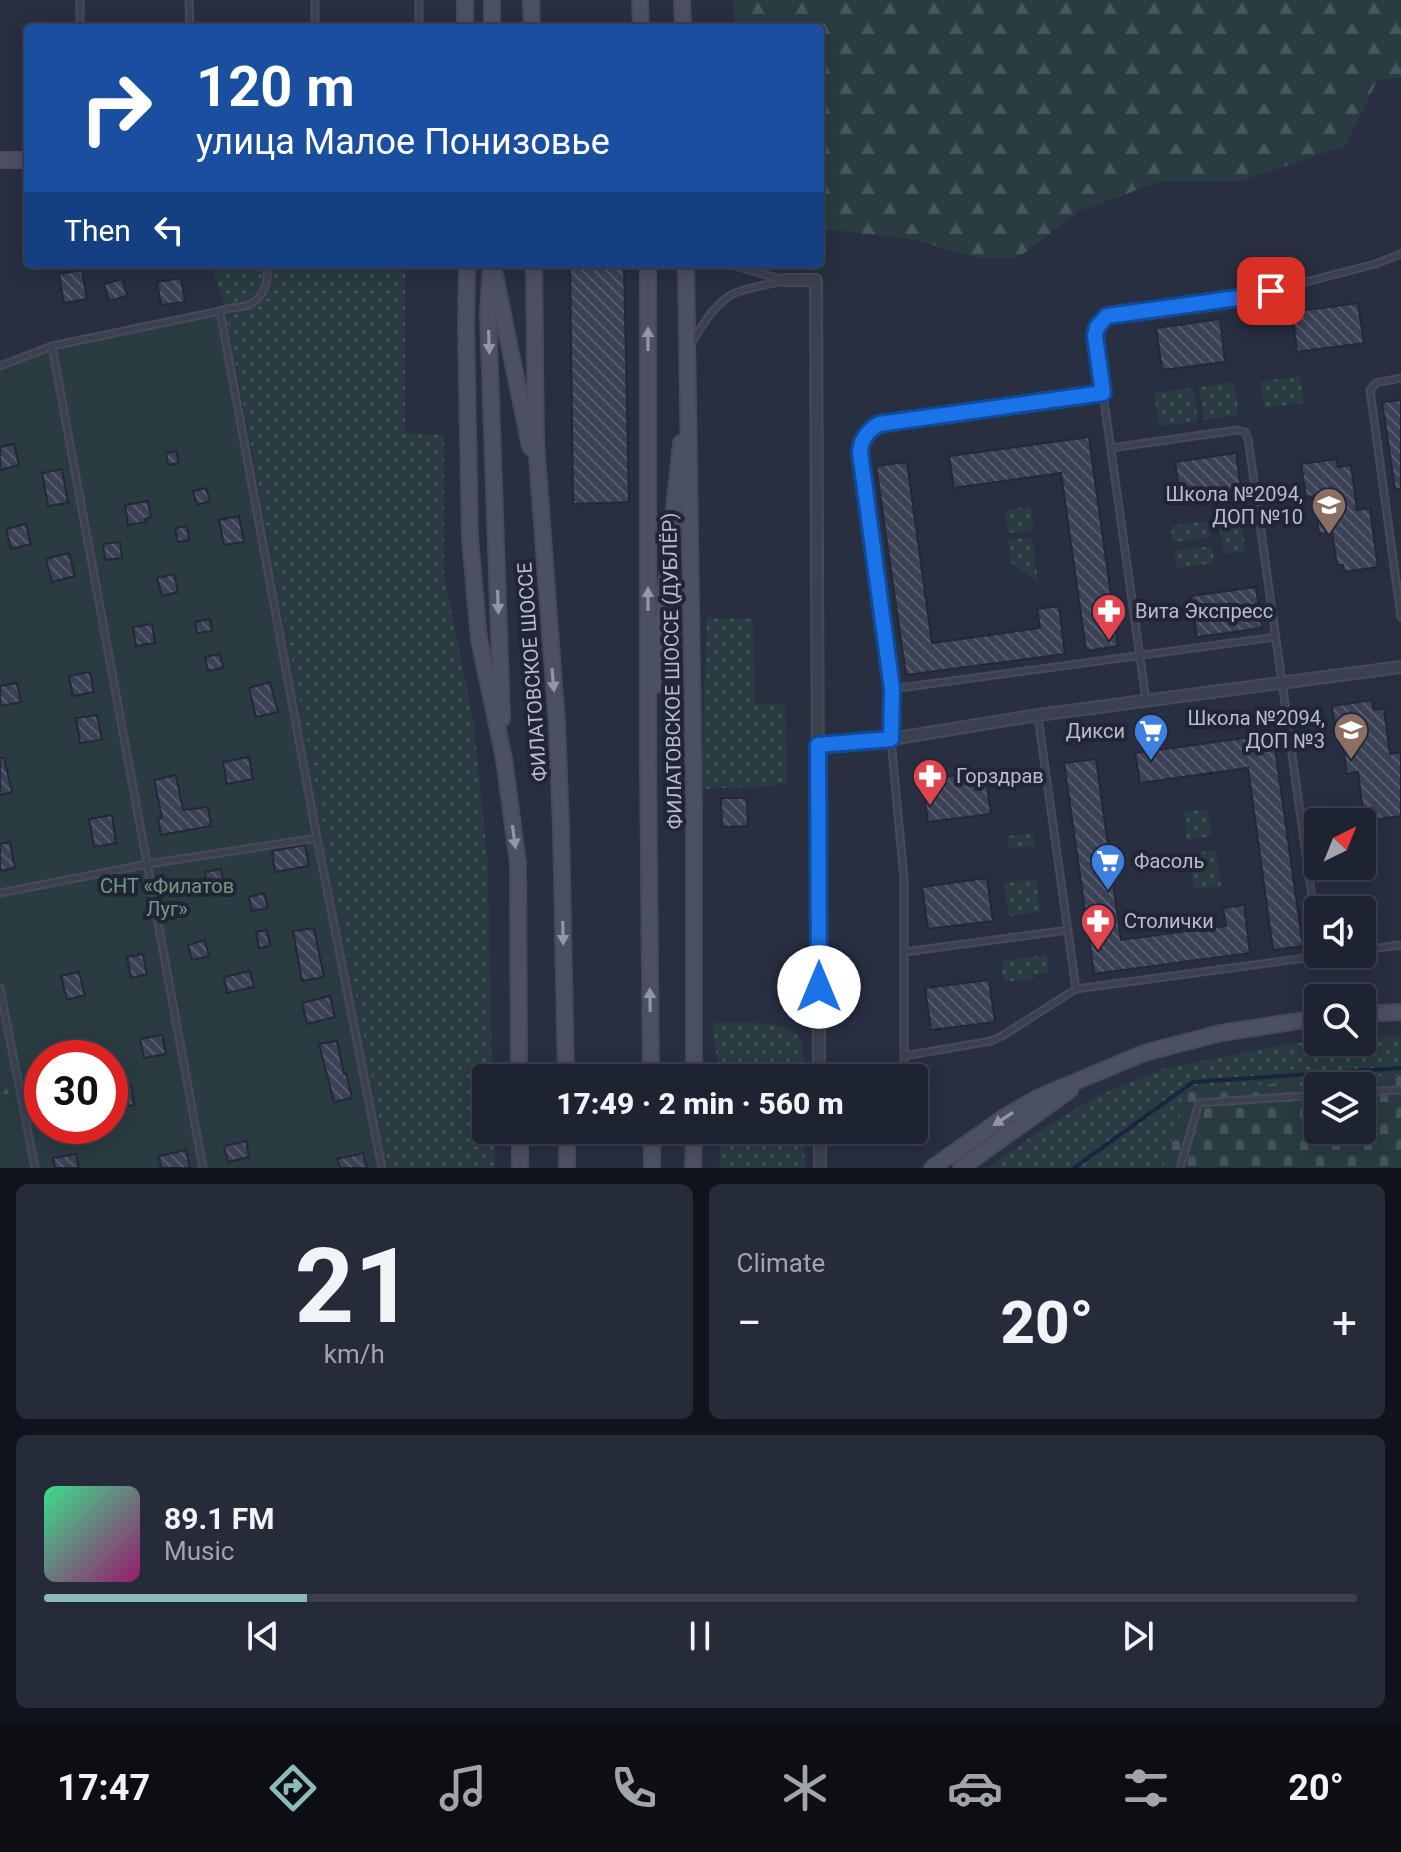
<!DOCTYPE html>
<html lang="en">
<head>
<meta charset="utf-8">
<style>
  body { margin:0; font-family:Roboto,sans-serif; background:#262b39; color:#f1f3f6; height:100vh; display:flex; flex-direction:column; font-size:30px; white-space:nowrap }
  * { box-sizing:border-box; margin:0 }
  p { font-size:26px; color:#a1a4ab }
  .icon { flex:none; width:44px; height:44px; fill:none; stroke:currentColor; stroke-width:2; stroke-linecap:round; stroke-linejoin:round }
  .map { position:relative; height:1168px; overflow:hidden }
  .side { display:flex; flex-direction:column; gap:16px; padding:16px; background:#10131b; flex:1 }
  .side>* { flex:none }
  .top-card { position:absolute; left:24px; top:24px; width:800px; height:244px; border-radius:8px; box-shadow:0 4px 20px #0003,0 0 0 2px #3c404d; background:#1a4fa0; color:#fff; overflow:hidden }
  .needle { width:52px; rotate:43deg }
  .fabs { position:absolute; left:1304px; top:808px; display:grid; gap:16px }
  .fabs a { display:grid; place-items:center; width:72px; height:72px; border-radius:8px; background:#1e2331; box-shadow:0 4px 20px #0003,0 0 0 2px #3c404d; font-size:40px }
  .speed { position:absolute; left:24px; top:1040px; display:flex; gap:16px; font-size:40px; font-weight:700; text-align:center }
  .speed>* { display:grid; place-content:center; width:104px; height:104px; border-radius:50%; background:#1e2331; box-shadow:0 4px 20px #0003,0 0 0 2px #3c404d; line-height:1 }
  .speed .limit { border:12px solid #d22; background:#fff; color:#111 }
  .pin { position:absolute; display:grid; place-items:center; width:68px; height:68px; color:#fff; margin:-34px; border-radius:16px; box-shadow:0 4px 12px #0006 }
  .me { position:absolute; width:88px; margin:-44px; rotate:0deg; stroke-linejoin:round; filter:drop-shadow(0 0 6px #0008) }
  .turn { display:flex; align-items:center; gap:28px; height:168px; padding:0 40px; font-size:36px }
  .turn .icon { width:104px; height:104px; stroke-width:2.5 }
  .turn b { display:block; font-size:56px; line-height:68px }
  .then { display:flex; align-items:center; height:76px; padding:0 40px; background:#0003; gap:16px; font-size:30px }
  .big { font-size:60px; font-weight:800; line-height:1.1 }
  .side .widget { flex:1; display:flex; flex-direction:column; justify-content:center; gap:12px; min-width:0; padding:0 28px; border-radius:12px; background:#262b39 }
  .side .dial { align-items:center; gap:0 }
  .dial b { font-size:104px; line-height:1 }
  .song { display:flex; align-items:center; gap:24px }
  .cover { width:96px; height:96px; border-radius:12px; background:linear-gradient(135deg,hsl(150 70% 55%),hsl(320 70% 35%)) }
  .played { height:8px; border-radius:4px; background:linear-gradient(90deg,#8bbbb9 20%,#3c404d 20%) }
  .keys { display:flex; justify-content:space-around; direction:ltr }
  .heat { display:flex; justify-content:space-between; align-items:center; font-size:44px; direction:ltr }
  .side .tiles { flex:1; display:grid; gap:16px; grid-template-columns:1fr 1fr }
  .widget:last-child { grid-column:span 2 }
  .trip { position:absolute; left:472px; top:1064px; width:456px; height:80px; border-radius:8px; background:#1e2331; box-shadow:0 4px 20px #0003,0 0 0 2px #3c404d; font-weight:800; line-height:80px; text-align:center }
  .tab-bar { display:flex; height:128px; justify-content:space-around; align-items:center; background:#0c0e14; color:#a1a4ab }
  .tab-bar .icon { width:56px; height:56px }
  .tab-bar .on { color:#8bbbb9 }
  .tab-bar b { font-size:36px; color:#f1f3f6 }
  .map>svg:first-child { display:block }
  .grass { fill:url(#grass-dots) }
  .forest { fill:url(#forest-firs) }
  .cemetery { fill:url(#cemetery-stones); fill-rule:evenodd }
  .garden { fill:#2a3b42; fill-rule:evenodd }
  .lines { fill:none; stroke-linecap:round; stroke-linejoin:round }
  .stream { stroke:#1b243e; stroke-width:4 }
  .building { fill:url(#building-back-hatch); stroke:#232838; stroke-width:2 }
  .lane-casing { stroke:#464a5a; stroke-width:9 }
  .street-casing { stroke:#464a5a; stroke-width:14 }
  .secondary-casing { stroke:#464a5a; stroke-width:18 }
  .lane { stroke:#3c4150; stroke-width:5 }
  .street { stroke:#3c4150; stroke-width:10 }
  .secondary { stroke:#4b5063; stroke-width:14 }
  .oneway { fill:#9297a7 }
  .route-casing { stroke:#114b97; stroke-width:20 }
  .route { stroke:#1a73e8; stroke-width:14 }
  .labels { text-anchor:middle; stroke-width:8; stroke-linejoin:round; paint-order:stroke }
  .poi-label { font-size:20px; fill:#b9bdcb; stroke:#212636; text-anchor:start }
  .street-label { font-size:20px; fill:#b9bdcb; stroke:#212636 }
  .park-label { font-size:20px; fill:#729a81; stroke:#212636 }
</style>
</head>
<body>
<div class="map">
<svg width="1401" height="1168" viewBox="0 0 1401 1168">
  <defs>
    <pattern id="grass-dots" width="8" height="8" patternUnits="userSpaceOnUse" patternTransform="scale(2)"><rect width="8" height="8" fill="#2a3b42"/><path d="M2 2h.1M6 6h.1" fill="none" stroke="#47555c" stroke-width="1.8" stroke-linecap="round"/></pattern>
    <pattern id="forest-firs" width="22" height="20" patternUnits="userSpaceOnUse" patternTransform="scale(2)"><rect width="22" height="20" fill="#2a3b42"/><path d="M5 1l3.5 6h-7zM16 11l3.5 6h-7z" fill="#47555c"/></pattern>
    <pattern id="cemetery-stones" width="16" height="16" patternUnits="userSpaceOnUse" patternTransform="scale(2)"><rect width="16" height="16" fill="#2a3b42"/><path d="M2 7V4a2 2 0 0 1 4 0v3zM10 15v-3a2 2 0 0 1 4 0v3z" fill="#47555c"/></pattern>
    <pattern id="building-back-hatch" width="6" height="6" patternUnits="userSpaceOnUse" patternTransform="scale(2)"><rect width="6" height="6" fill="#3b4256"/><path d="M-1 5l2 2M0 0l6 6M5-1l2 2" fill="none" stroke="#555b6d"/></pattern>
  </defs>
  <rect width="100%" height="100%" fill="#282f41"/>
  <!-- grass -->
  <path class="grass" d="M211 264H398L405 269V433L444 435V574L474 726 488 866 492 1078H486V1130H494L495 1168H389L224 303Z
    M1300 376 1304 403 1264 408 1260 382Z
    M1234 382 1239 415 1204 420 1199 387Z
    M1193 388 1198 421 1159 426 1154 393Z
    M1030 507 1034 530 1008 533 1005 510Z
    M1241 518 1245 551 1224 554 1219 521Z
    M1208 521 1210 537 1173 542 1171 526Z
    M1032 537 1038 582 1011 563 1008 540Z
    M1212 546 1214 563 1176 568 1174 551Z
    M707 618 753 619 755 703 785 704 787 782 773 786 701 789Z
    M1208 809 1211 836 1187 840 1184 812Z
    M1033 833 1035 846 1009 849 1007 836Z
    M1216 850 1221 886 1194 889 1189 854Z
    M1036 879 1040 912 1009 916 1004 883Z
    M1046 955 1049 973 1035 975V978L1004 982 1001 961Z
    M713 1023C736 1024 785 1017 800 1039 804 1046 802 1069 803 1078H722L714 1043Z
    M1401 1036V1075L1198 1089 1187 1091 1163 1168H988L1032 1136 1095 1097 1163 1069 1295 1043 1362 1042V1039Z
    M722 1130H804L805 1168H719Z"/>
  <!-- forest -->
  <path class="forest" d="M733 0H1401V77L1377 81 1345 146 1240 181H1162L1077 212 1018 258H977L915 240 820 228V28H735Z
    M0 1048 10 1103 0 1105Z"/>
  <!-- cemetery -->
  <path class="cemetery" d="M1401 1075V1168H1163L1187 1091 1198 1089ZM1318 1086H1362V1130H1318Z"/>
  <!-- garden -->
  <path class="garden" d="M224 306 389 1168H0V1105L10 1102 0 1048V362L55 341ZM42 1058H110V1126H42Z"/>
  <g class="lines">
    <!-- stream -->
    <path class="stream" d="M1074 1168 1193 1082 1401 1068"/>
  </g>
  <!-- building -->
  <path class="building" d="M570 264H624L629 502 573 504Z
    M82 270 87 299 64 303 59 274Z
    M181 278 185 302 161 305 157 282Z
    M122 279 127 296 109 301 104 284Z
    M1358 303 1364 343 1297 352 1292 312Z
    M1220 319 1225 362 1162 370 1156 328Z
    M1401 400V489H1395L1382 402Z
    M1089 437 1118 646 1086 651 1061 473 954 488 949 456Z
    M14 444 19 465 0 470V447Z
    M176 451 179 463 168 465 166 453Z
    M1236 453 1242 494 1181 503 1175 462Z
    M1336 459 1338 467 1351 465 1357 510 1370 508 1378 567 1344 572 1343 565H1337L1332 532 1319 534 1314 496 1306 497 1301 464Z
    M907 462 932 643 1040 628 1037 609 1059 606 1065 654 906 675 876 466Z
    M62 469 68 503 48 506 42 473Z
    M206 488 210 501 197 505 193 491Z
    M148 501 151 517 145 519 146 522 128 525 125 505Z
    M239 516 244 542 224 545 219 520Z
    M26 524 31 544 11 549 6 529Z
    M187 526 189 540 178 542 175 528Z
    M120 542 122 558 105 560 103 544Z
    M69 553 75 576 52 582 46 559Z
    M174 574 178 592 162 596 157 578Z
    M1256 587 1262 628 1197 637 1191 596Z
    M210 619 212 631 197 633 195 622Z
    M152 624 155 643 136 646 133 627Z
    M220 654 223 668 208 671 205 657Z
    M90 672 94 692 73 696 69 676Z
    M270 682 278 712 256 717 249 688Z
    M17 683 21 702 0 706V686Z
    M1372 700 1374 710 1384 709 1390 754 1401 752V816L1372 820 1370 810 1363 811 1358 772 1347 774 1342 740 1337 741 1332 706Z
    M97 715 102 740 80 743 76 718Z
    M1273 734 1303 946 1273 950 1248 768 1140 783 1135 753Z
    M249 757 253 779 227 784 223 762Z
    M0 758H4L12 792 0 795Z
    M1096 759 1121 940 1226 926 1223 908 1244 905 1250 953 1094 974 1064 763Z
    M985 771 991 814 928 822 922 780Z
    M176 775 183 810 208 807 211 826 161 835 158 819 162 818 154 780Z
    M721 798H747L748 826 722 827Z
    M112 815 116 843 94 847 89 819Z
    M10 842 15 868 0 871V844Z
    M305 845 309 866 275 872 272 851Z
    M221 869 225 890 209 894 205 872Z
    M987 878 993 921 928 929 922 887Z
    M264 893 268 908 252 911 249 897Z
    M314 928 324 977 302 981 293 931Z
    M267 930 270 946 259 948 256 932Z
    M205 940 209 956 192 960 188 945Z
    M143 954 147 974 131 978 127 957Z
    M250 971 254 987 227 993 224 977Z
    M79 972 85 995 67 1000 61 976Z
    M989 980 995 1022 931 1030 925 988Z
    M330 996 335 1017 307 1024 302 1003Z
    M162 1035 166 1054 144 1058 140 1039Z
    M337 1041 344 1074 346 1073 352 1098 334 1102 319 1044Z
    M131 1086 134 1105 116 1108 113 1089Z
    M246 1141 249 1157 228 1162 224 1146Z
    M186 1150 190 1168H161L159 1156Z
    M363 1153 367 1168H340L337 1159Z
    M76 1154 79 1168H55L53 1158Z"/>
  <g class="lines">
    <!-- lane casing -->
    <g class="lane-casing">
      <path id="lane" d="M80 0V28
        M189 0 190 28
        M315 0V28
        M419 0V28
        M728 264 784 280
        M220 311C228 307 236 308 245 306 264 301 269 281 267 264
        M691 344C702 326 714 304 733 294 748 287 768 285 784 281
        M52 346 203 1168
        M0 366 52 346 220 311 317 838 382 1168
        M1401 378 1376 383 1370 390 1401 617
        M1111 448 1237 430 1245 432 1248 438 1318 941
        M892 689 1276 637
        M1146 700 1095 336 1097 327 1107 316 1252 296 1375 264 1401 254
        M1038 717 1076 989
        M0 893 148 864 317 838
        M1362 950 1401 945
        M904 952 1068 930
        M1320 956 1334 954
        M0 988 35 1168
        M904 1056 991 1041 1002 1036 1076 989 1320 956V954
        M904 1078V879L891 739 892 689 860 452C861 439 867 431 879 424L1103 393
        M1362 1092 1401 1090
        M1180 1168 1199 1103 1318 1095"/>
    </g>
    <!-- street casing -->
    <g class="street-casing">
      <path id="street" d="M785 280H816L819 1078
        M818 745 891 739 1038 715 1401 667
        M820 1130V1168"/>
    </g>
    <!-- secondary casing -->
    <g class="secondary-casing">
      <path id="secondary" d="M465 0V28
        M531 0 532 28
        M640 0 641 28
        M682 0 683 28
        M492 28V0
        M0 160H28
        M467 264 466 326 470 539 479 639 504 759 518 863 519 1078
        M491 264 488 313 502 719
        M534 264 536 442 557 725 561 827 566 1078
        M648 264V761L651 1078
        M686 264 694 810V1078
        M495 275 530 447
        M656 685 681 443
        M1362 1014 1401 1012
        M520 1130V1168
        M567 1130V1168
        M652 1130V1168
        M693 1168 694 1130
        M932 1168 1003 1118 1037 1098 1144 1053 1221 1033 1318 1018
        M961 1168 1070 1090"/>
    </g>
    <!-- lane -->
    <use href="#lane" class="lane"/>
    <!-- street -->
    <use href="#street" class="street"/>
    <!-- secondary -->
    <use href="#secondary" class="secondary"/>
  </g>
  <!-- one-way arrows -->
  <defs><path id="oneway-solid" d="M-6-.8H1V-3.2L6.5 0L1 3.2V.8H-6Z" transform="scale(2)"/></defs>
  <g class="oneway">
    <use href="#oneway-solid" transform="translate(648 339) rotate(-90)"/>
    <use href="#oneway-solid" transform="translate(489 342) rotate(88)"/>
    <use href="#oneway-solid" transform="translate(648 599) rotate(-90)"/>
    <use href="#oneway-solid" transform="translate(498 602) rotate(88)"/>
    <use href="#oneway-solid" transform="translate(553 680) rotate(85)"/>
    <use href="#oneway-solid" transform="translate(514 837) rotate(82)"/>
    <use href="#oneway-solid" transform="translate(563 933) rotate(89)"/>
    <use href="#oneway-solid" transform="translate(650 1000) rotate(-91)"/>
    <use href="#oneway-solid" transform="translate(1003 1119) rotate(147)"/>
  </g>
  <g class="lines">
    <!-- route casing -->
    <g class="route-casing">
      <path id="route" d="M819 987 818 745 891 739 892 689 860 452C861 439 867 431 879 424L1103 393 1095 336 1097 327 1107 316 1252 296 1271 291"/>
    </g>
    <!-- route -->
    <use href="#route" class="route"/>
  </g>
  <!-- icons -->
  <defs>
    <g id="school-pin" transform="scale(1.8)"><path d="M0 17L-7.5 6A9.5 9.5 0 1 1 7.5 6Z" fill="#8d6e63" stroke="#212636"/><path d="M0-5L7-2L0 1L-7-2ZM-4 1L0 2.5L4 1V4Q0 6-4 4Z" fill="#fff"/></g>
    <g id="pharmacy-pin" transform="scale(1.8)"><path d="M0 17L-7.5 6A9.5 9.5 0 1 1 7.5 6Z" fill="#e0444e" stroke="#212636"/><path d="M-2-6h4v4h4v4h-4v4h-4v-4h-4v-4h4Z" fill="#fff"/></g>
    <g id="supermarket-pin" transform="scale(1.8)"><path d="M0 17L-7.5 6A9.5 9.5 0 1 1 7.5 6Z" fill="#3f7fe0" stroke="#212636"/><path d="M-6-5.5h2.5l.6 2H6L4.5 2H-2.5L-4.4-4H-6ZM-1.5 3.2a1.3 1.3 0 1 0 .1 0ZM3 3.2a1.3 1.3 0 1 0 .1 0Z" fill="#fff"/></g>
  </defs>
  <g fill-rule="evenodd">
    <use href="#school-pin" x="1329" y="505"/>
    <use href="#pharmacy-pin" x="1109" y="611"/>
    <use href="#school-pin" x="1351" y="730"/>
    <use href="#supermarket-pin" x="1151" y="731"/>
    <use href="#pharmacy-pin" x="930" y="776"/>
    <use href="#supermarket-pin" x="1108" y="861"/>
    <use href="#pharmacy-pin" x="1098" y="921"/>
  </g>
  <g class="labels">
    <!-- poi labels -->
    <g class="poi-label">
      <text x="1303" y="501" text-anchor="end">Школа №2094,<tspan x="1303" dy="23">ДОП №10</tspan></text>
      <text x="1135" y="618">Вита Экспресс</text>
      <text x="1325" y="725" text-anchor="end">Школа №2094,<tspan x="1325" dy="23">ДОП №3</tspan></text>
      <text x="1125" y="738" text-anchor="end">Дикси</text>
      <text x="956" y="783">Горздрав</text>
      <text x="1134" y="868">Фасоль</text>
      <text x="1124" y="928">Столички</text>
    </g>
    <!-- street labels -->
    <g class="street-label">
      <text transform="translate(672 671) rotate(-91)" y="7">ФИЛАТОВСКОЕ ШОССЕ (ДУБЛЁР)</text>
      <text transform="translate(532 672) rotate(-94)" y="7">ФИЛАТОВСКОЕ ШОССЕ</text>
    </g>
    <!-- park labels -->
    <g class="park-label">
      <text x="167" y="893">СНТ «Филатов<tspan x="167" dy="23">Луг»</tspan></text>
    </g>
  </g>
</svg>
<div class="fabs">
<a><svg class="needle" viewBox="-14 -14 28 28"><path d="M0-13l5 13h-10z" fill="#e53935"/><path d="M0 13l5-13h-10z" fill="#a1a4ab"/></svg></a>
<a><svg class="icon" aria-label="sound" viewBox="0 0 24 24"><path d="M4 9h4l5-4v14l-5-4H4zM17 9q2 3 0 6"/></svg></a>
<a><svg class="icon" aria-label="search" viewBox="0 0 24 24"><circle cx="10" cy="10" r="6"/><path d="M15 15l6 6"/></svg></a>
<a><svg class="icon" aria-label="layers" viewBox="0 0 24 24"><path d="M12 4l9 5-9 5-9-5zM3 14l9 5 9-5"/></svg></a>
</div>
<div class="speed"><div class="limit">30</div></div>
<div class="pin" style="left:1271px;top:291px;background:#d93025"><svg class="icon" aria-label="arrive" viewBox="0 0 24 24"><path d="M6 21V4h12l-3 4 3 4H6"/></svg></div>
<svg class="me" style="left:819px;top:987px" viewBox="-20 -20 40 40"><circle r="19" fill="#fff"/><path d="M0-13L10 11 0 6-10 11z" fill="#1a73e8"/></svg>
<div class="trip">17:49 · 2 min · 560 m</div>
<div class="top-card">
<div class="turn"><svg class="icon" aria-label="right" viewBox="0 0 24 24"><path d="M7 20v-9h11M14 6l5 5-5 5"/></svg><div><b>120 m</b>улица Малое Понизовье</div></div>
<div class="then">Then<svg class="icon" aria-label="left" viewBox="0 0 24 24"><path d="M17 20v-9H6M10 6l-5 5 5 5"/></svg></div>
</div>
</div>
<section class="side">
<div class="tiles">
<div class="widget dial"><b>21</b><p>km/h</p></div>
<div class="widget"><p>Climate</p>
<div class="heat"><a>−</a><b class="big">20°</b><a>+</a></div>
</div>
<div class="widget">
<div class="song"><i class="cover"></i><div><b>89.1 FM</b><p>Music</p></div></div>
<div class="played"></div>
<div class="keys"><svg class="icon" aria-label="previous" viewBox="0 0 24 24"><path d="M18 5L8 12l10 7zM5 5v14"/></svg><svg class="icon" aria-label="pause" viewBox="0 0 24 24"><path d="M8 5v14M16 5v14"/></svg><svg class="icon" aria-label="next" viewBox="0 0 24 24"><path d="M6 5l10 7-10 7zM19 5v14"/></svg></div>
</div>
</div>
</section>
<nav class="tab-bar">
<b>17:47</b>
<svg class="icon on" aria-label="directions" viewBox="0 0 24 24"><path d="M12 3l9 9-9 9-9-9zM9 14v-3h6M13 9l2 2-2 2"/></svg>
<svg class="icon" aria-label="music" viewBox="0 0 24 24"><path d="M9 18V5l10-2v13"/><circle cx="6" cy="18" r="3"/><circle cx="16" cy="16" r="3"/></svg>
<svg class="icon" aria-label="phone" viewBox="0 0 24 24"><path d="M5 4h4l2 5-3 2q2 4 5 5l2-3 5 2v4C11 20 4 13 5 4z"/></svg>
<svg class="icon" aria-label="climate" viewBox="0 0 24 24"><path d="M12 3v18M4 7l16 10M4 17L20 7"/></svg>
<svg class="icon" aria-label="car" viewBox="0 0 24 24"><path d="M5 17H2v-5l4-1 3-4h7l3 4 3 1v5h-3M9 17h6M6 11h13"/><circle cx="7" cy="17" r="2"/><circle cx="17" cy="17" r="2"/></svg>
<svg class="icon" aria-label="filters" viewBox="0 0 24 24"><path d="M4 7h16M4 17h16"/><circle cx="9" cy="7" r="2"/><circle cx="15" cy="17" r="2"/></svg>
<b>20°</b>
</nav>
</body>
</html>
